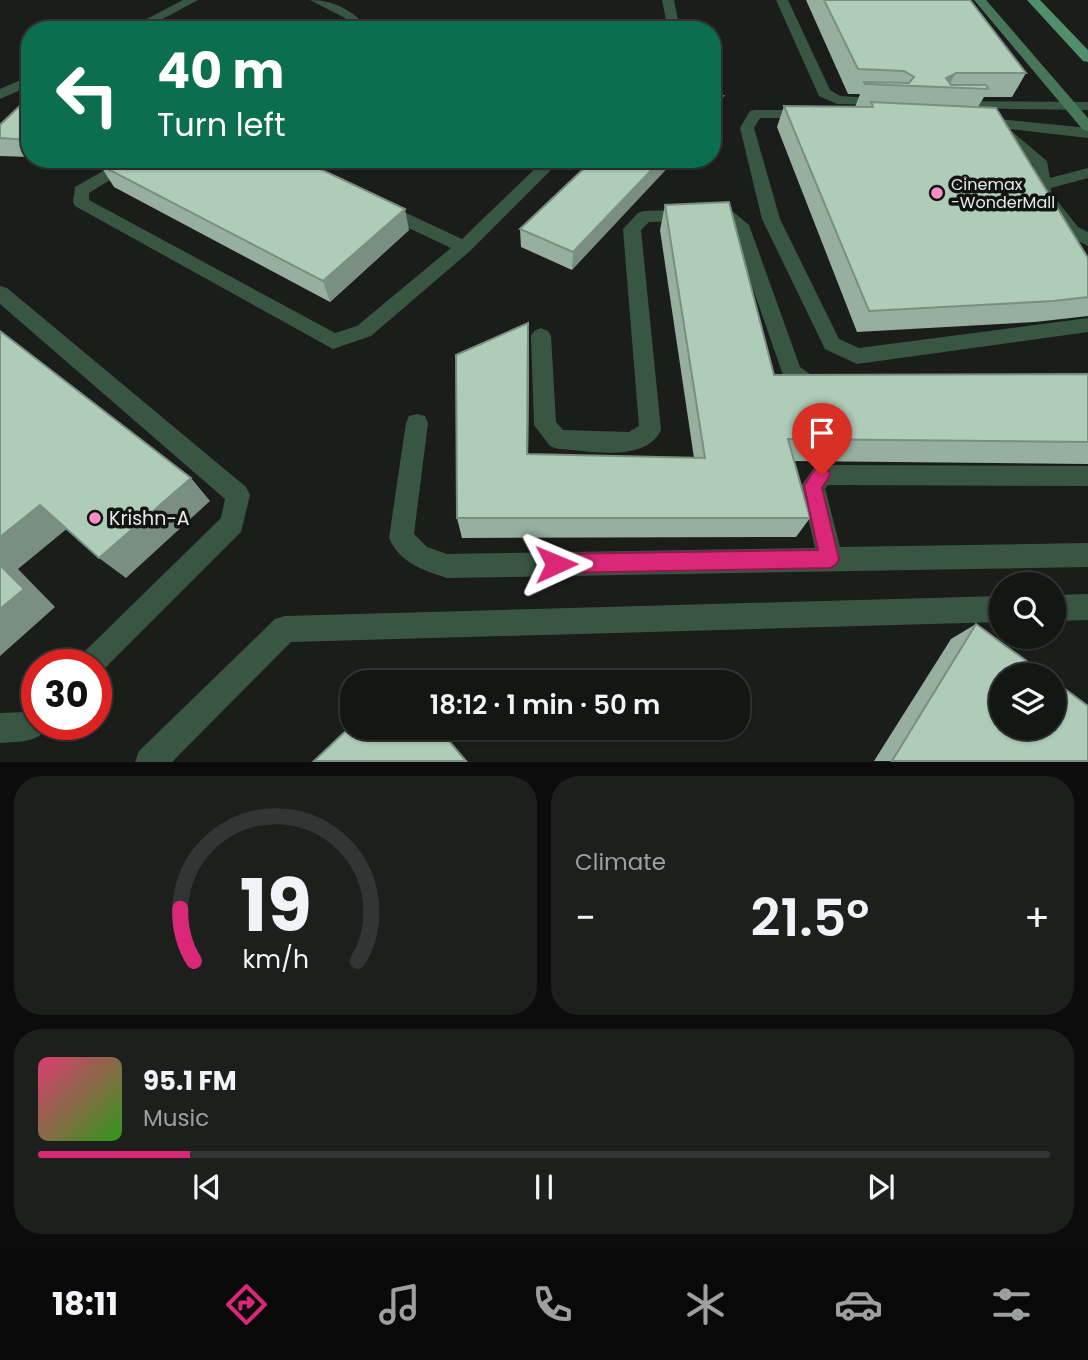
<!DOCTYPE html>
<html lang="en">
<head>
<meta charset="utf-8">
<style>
  body { margin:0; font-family:Poppins,sans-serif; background:#1d1f1d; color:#f1f3f6; height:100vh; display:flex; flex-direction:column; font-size:26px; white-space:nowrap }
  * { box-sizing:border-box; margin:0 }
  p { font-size:23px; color:#9d9fa0 }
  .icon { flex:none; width:38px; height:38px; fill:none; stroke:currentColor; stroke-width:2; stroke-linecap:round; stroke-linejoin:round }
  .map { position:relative; height:762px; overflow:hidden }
  .sheet { display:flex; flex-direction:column; gap:14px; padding:14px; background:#0b0c0b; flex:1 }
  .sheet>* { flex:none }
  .top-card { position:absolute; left:21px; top:21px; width:700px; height:147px; border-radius:28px; box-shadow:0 2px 5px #0004,0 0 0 2px #333534; background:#0b6e4f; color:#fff; overflow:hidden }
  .controls { position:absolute; left:989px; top:572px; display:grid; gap:14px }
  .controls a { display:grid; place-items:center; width:77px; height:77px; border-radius:50%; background:#141614; box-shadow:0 2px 5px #0004,0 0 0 2px #333534; font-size:35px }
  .speed { position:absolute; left:21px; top:649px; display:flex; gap:14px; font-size:35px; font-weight:700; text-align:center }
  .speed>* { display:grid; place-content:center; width:91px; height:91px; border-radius:50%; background:#141614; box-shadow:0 2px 5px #0004,0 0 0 2px #333534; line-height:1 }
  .speed .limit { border:10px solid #d22; background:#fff; color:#111 }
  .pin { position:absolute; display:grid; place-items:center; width:60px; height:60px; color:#fff; margin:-72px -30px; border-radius:50% 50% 50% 0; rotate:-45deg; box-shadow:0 0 7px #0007 }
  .pin .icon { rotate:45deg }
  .me { position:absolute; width:77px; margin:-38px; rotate:89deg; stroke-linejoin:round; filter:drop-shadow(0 0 5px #0008) }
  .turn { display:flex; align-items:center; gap:24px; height:147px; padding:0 21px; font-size:32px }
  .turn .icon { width:91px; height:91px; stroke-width:2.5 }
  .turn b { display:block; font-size:49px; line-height:60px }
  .big { font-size:52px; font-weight:600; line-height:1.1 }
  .sheet .tile { flex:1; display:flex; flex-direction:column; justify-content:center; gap:10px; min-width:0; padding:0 24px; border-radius:28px; background:#1d1f1d }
  .sheet .dial { align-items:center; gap:0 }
  .dial svg { height:182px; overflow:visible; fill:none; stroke:#333534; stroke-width:7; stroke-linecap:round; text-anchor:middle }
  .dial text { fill:#f1f3f6; stroke:none }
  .song { display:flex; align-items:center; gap:21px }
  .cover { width:84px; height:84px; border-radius:10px; background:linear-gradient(135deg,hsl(340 70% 55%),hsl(110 70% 35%)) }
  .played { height:7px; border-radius:4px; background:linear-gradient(90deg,#db2777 15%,#333534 15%) }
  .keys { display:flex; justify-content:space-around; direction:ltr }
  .heat { display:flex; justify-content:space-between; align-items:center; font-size:38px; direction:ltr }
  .sheet .tiles { flex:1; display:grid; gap:14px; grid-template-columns:1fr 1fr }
  .tile:last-child { grid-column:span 2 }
  .trip { position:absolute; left:340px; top:670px; width:410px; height:70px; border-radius:28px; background:#141614; box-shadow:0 2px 5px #0004,0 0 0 2px #333534; font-weight:600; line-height:70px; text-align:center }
  .tab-bar { display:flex; height:112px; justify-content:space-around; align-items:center; background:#080908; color:#9d9fa0 }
  .tab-bar .icon { width:49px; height:49px }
  .tab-bar .active { color:#db2777 }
  .tab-bar b { font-size:32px; color:#f1f3f6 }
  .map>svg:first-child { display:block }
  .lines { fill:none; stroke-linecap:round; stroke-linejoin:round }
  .lane { fill:#395643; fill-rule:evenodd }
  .street { fill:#395643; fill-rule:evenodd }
  .secondary { fill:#477659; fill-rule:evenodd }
  .primary { fill:#518f6a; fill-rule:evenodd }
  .wall { fill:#96af9e }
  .shaded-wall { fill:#7a8f81 }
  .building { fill:#aeccb8; stroke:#7a8f81; stroke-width:2 }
  .route { fill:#db2777; stroke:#8e194d; stroke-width:2 }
  .poi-dot { fill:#fa8fc7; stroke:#121412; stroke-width:2.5 }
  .labels { text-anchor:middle; stroke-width:7; stroke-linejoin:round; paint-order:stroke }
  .far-poi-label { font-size:16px; fill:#e8eae9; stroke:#121412; text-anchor:start }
  .poi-label { font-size:19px; fill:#e8eae9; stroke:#121412; text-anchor:start }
</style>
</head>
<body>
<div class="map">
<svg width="1088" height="762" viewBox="0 0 1088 762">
  <rect width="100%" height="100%" fill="#1b1d1b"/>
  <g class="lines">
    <!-- lane -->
    <path class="lane" d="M662 0H674L680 30H668Z
      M776 0H788L830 90 840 96 888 99 890 102 888 105 837 104 819 96Z
      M950 101 1088 102V110L945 108 943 105Z
      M755 110H810L817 114 810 118H760L754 128 780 219 839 339 859 348 1088 318V332L857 364 825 349 762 219 740 128 750 111Z
      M979 117 1088 128V138L1009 129 1047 161 1050 178 1088 168V178L1051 188V193L1078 227 1088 232V246L1066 235 1037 198 1033 165 990 127 974 124 972 121 974 118Z
      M124 159H144L89 193V200L335 333 357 326 451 248 377 213 375 209 377 205H389L462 239 545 159H562L470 251 371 336 333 349 75 206 73 202 75 187Z"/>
    <!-- street -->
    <path class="street" d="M183 0H198L142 30H126Z
      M310 0C335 0 354 11 369 30H356L345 18Z
      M30 76V86L0 99V89Z
      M725 208 731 210 749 225 800 367 814 377 827 379 831 385 827 391 810 393 784 378 732 228 721 220 649 222 641 230 661 430C645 464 588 450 558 449L550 446 534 425 531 336 534 331 541 328 548 331 551 336 556 422 563 430 629 432 639 426 623 229 638 213 644 211Z
      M0 286 7 288 246 487 250 495 241 532 96 677V665H77L81 655 221 518 225 499 0 304Z
      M417 414 425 416 428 423 414 534 427 547 447 554 815 548 801 486 814 468 822 465 1088 466V486L828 485 825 488 840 547 1088 543V567L447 578C423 570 400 563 389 538L406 423 409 416Z
      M1088 594V620L1054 621V595Z
      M1001 596V622L291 642 172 762H135L139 751 275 619 285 616Z
      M37 705V724H49C40 744 19 741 0 743V713L24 712Z"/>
    <!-- secondary -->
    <path class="secondary" d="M974 0H986L1088 118V131L1083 130Z"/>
    <!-- primary -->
    <path class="primary" d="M1027 0H1040L1088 50V62L1083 61Z"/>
  </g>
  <!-- wall -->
  <path class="wall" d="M806 0H970L1026 73 1012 97H984L978 107 1088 258V316L1035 322 857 332 777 127 784 106 855 107 860 94H848Z
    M30 96V157L0 156V125Z
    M63 159H91L82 170Z
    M594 159 572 270 521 247 520 229Z
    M100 165 409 230 330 302 114 187Z
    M665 205 774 375 1088 374V464L794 461 810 518 796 537 462 538 457 518 529 347 528 454 694 458 660 230Z
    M976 624 1088 761H874L951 639Z"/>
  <!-- shaded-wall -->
  <path class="shaded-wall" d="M956 73 948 87 946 78Z
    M723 96 719 114 712 121V107Z
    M75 159H91L82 170Z
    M662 159H676L572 270 573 252Z
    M405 209 409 230 330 302 323 281Z
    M528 323 529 347 528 475 527 454Z
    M191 478 210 501 126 578 99 558Z
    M40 505 69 527 18 569 55 607 0 656V537Z"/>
  <!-- building -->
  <path class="building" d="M824 0H970L1026 73H956L946 78 951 85H986L988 89 865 84 864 82 909 83 914 77 904 71 858 69Z
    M712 92 723 96 712 107Z
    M30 96V140L0 138V125Z
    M871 102 996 108 1088 258V297L1053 301 869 311 784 106 873 107Z
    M110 159H299L405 209 323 281 100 165Z
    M594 159H662L573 252 520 229Z
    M729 202 774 375 1088 374V442L788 439 810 518H457L456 355 528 323 527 454 705 458 665 205Z
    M0 331 191 478 99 558 40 505 0 537Z
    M0 565 24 589 0 609Z
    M976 624 1047 676H1001V728H1054V681L1088 706V761H892Z
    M352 725V728H438L466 761H314Z"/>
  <!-- route -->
  <path class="route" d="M822 467 828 469 830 475 822 488 839 559 836 565 830 568 556 573 549 570 547 564 549 557 556 554 818 550 804 486 815 469Z"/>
  <!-- markers -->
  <g class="poi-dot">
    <circle cx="937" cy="193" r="7"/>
    <circle cx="95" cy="518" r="7"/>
  </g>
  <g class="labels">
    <!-- far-poi labels -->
    <g class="far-poi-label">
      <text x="951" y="190">Cinemax<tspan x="951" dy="18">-WonderMall</tspan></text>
    </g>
    <!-- poi labels -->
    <g class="poi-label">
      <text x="109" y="525">Krishn-A</text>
    </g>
  </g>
</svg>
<div class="controls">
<a><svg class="icon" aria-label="search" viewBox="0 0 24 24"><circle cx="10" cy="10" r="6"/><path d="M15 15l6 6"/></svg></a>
<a><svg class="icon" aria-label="layers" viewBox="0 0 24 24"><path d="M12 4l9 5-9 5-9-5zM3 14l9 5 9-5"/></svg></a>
</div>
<div class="speed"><div class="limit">30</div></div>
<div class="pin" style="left:822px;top:475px;background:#d93025"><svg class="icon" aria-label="arrive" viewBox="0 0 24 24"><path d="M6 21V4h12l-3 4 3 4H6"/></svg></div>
<svg class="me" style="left:556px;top:564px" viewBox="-20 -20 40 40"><path d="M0-17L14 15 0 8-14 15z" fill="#db2777" stroke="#fff" stroke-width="4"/></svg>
<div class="trip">18:12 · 1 min · 50 m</div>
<div class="top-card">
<div class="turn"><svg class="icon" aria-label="left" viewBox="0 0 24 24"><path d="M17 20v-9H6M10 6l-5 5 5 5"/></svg><div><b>40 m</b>Turn left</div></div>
</div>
</div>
<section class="sheet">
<div class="tiles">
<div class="tile dial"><svg viewBox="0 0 100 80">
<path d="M14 69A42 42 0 1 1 86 69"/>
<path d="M14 69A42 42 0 0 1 8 46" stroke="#db2777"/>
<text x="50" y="56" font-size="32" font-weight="700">19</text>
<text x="50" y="72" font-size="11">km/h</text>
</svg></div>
<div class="tile"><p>Climate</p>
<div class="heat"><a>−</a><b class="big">21.5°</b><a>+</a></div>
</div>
<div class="tile">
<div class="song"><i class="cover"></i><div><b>95.1 FM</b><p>Music</p></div></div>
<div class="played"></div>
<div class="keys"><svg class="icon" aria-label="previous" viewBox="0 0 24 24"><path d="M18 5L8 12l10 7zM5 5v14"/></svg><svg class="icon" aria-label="pause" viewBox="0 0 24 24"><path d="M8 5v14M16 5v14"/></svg><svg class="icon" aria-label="next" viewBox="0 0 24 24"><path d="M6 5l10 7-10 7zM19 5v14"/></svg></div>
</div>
</div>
</section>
<nav class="tab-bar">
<b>18:11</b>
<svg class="icon active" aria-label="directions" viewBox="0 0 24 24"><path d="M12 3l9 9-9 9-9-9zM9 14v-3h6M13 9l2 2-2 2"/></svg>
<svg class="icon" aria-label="music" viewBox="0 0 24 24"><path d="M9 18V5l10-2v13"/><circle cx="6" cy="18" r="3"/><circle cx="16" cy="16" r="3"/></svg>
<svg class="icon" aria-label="phone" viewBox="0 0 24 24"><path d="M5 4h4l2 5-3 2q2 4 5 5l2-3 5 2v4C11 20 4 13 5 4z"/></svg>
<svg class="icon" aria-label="climate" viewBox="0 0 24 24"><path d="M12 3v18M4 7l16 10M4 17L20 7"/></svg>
<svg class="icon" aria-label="car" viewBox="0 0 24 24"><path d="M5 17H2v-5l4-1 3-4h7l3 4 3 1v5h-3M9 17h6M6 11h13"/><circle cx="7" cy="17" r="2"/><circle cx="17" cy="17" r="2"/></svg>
<svg class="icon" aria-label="filters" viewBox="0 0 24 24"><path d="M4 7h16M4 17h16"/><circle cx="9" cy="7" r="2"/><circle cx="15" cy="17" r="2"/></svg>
</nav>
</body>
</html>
